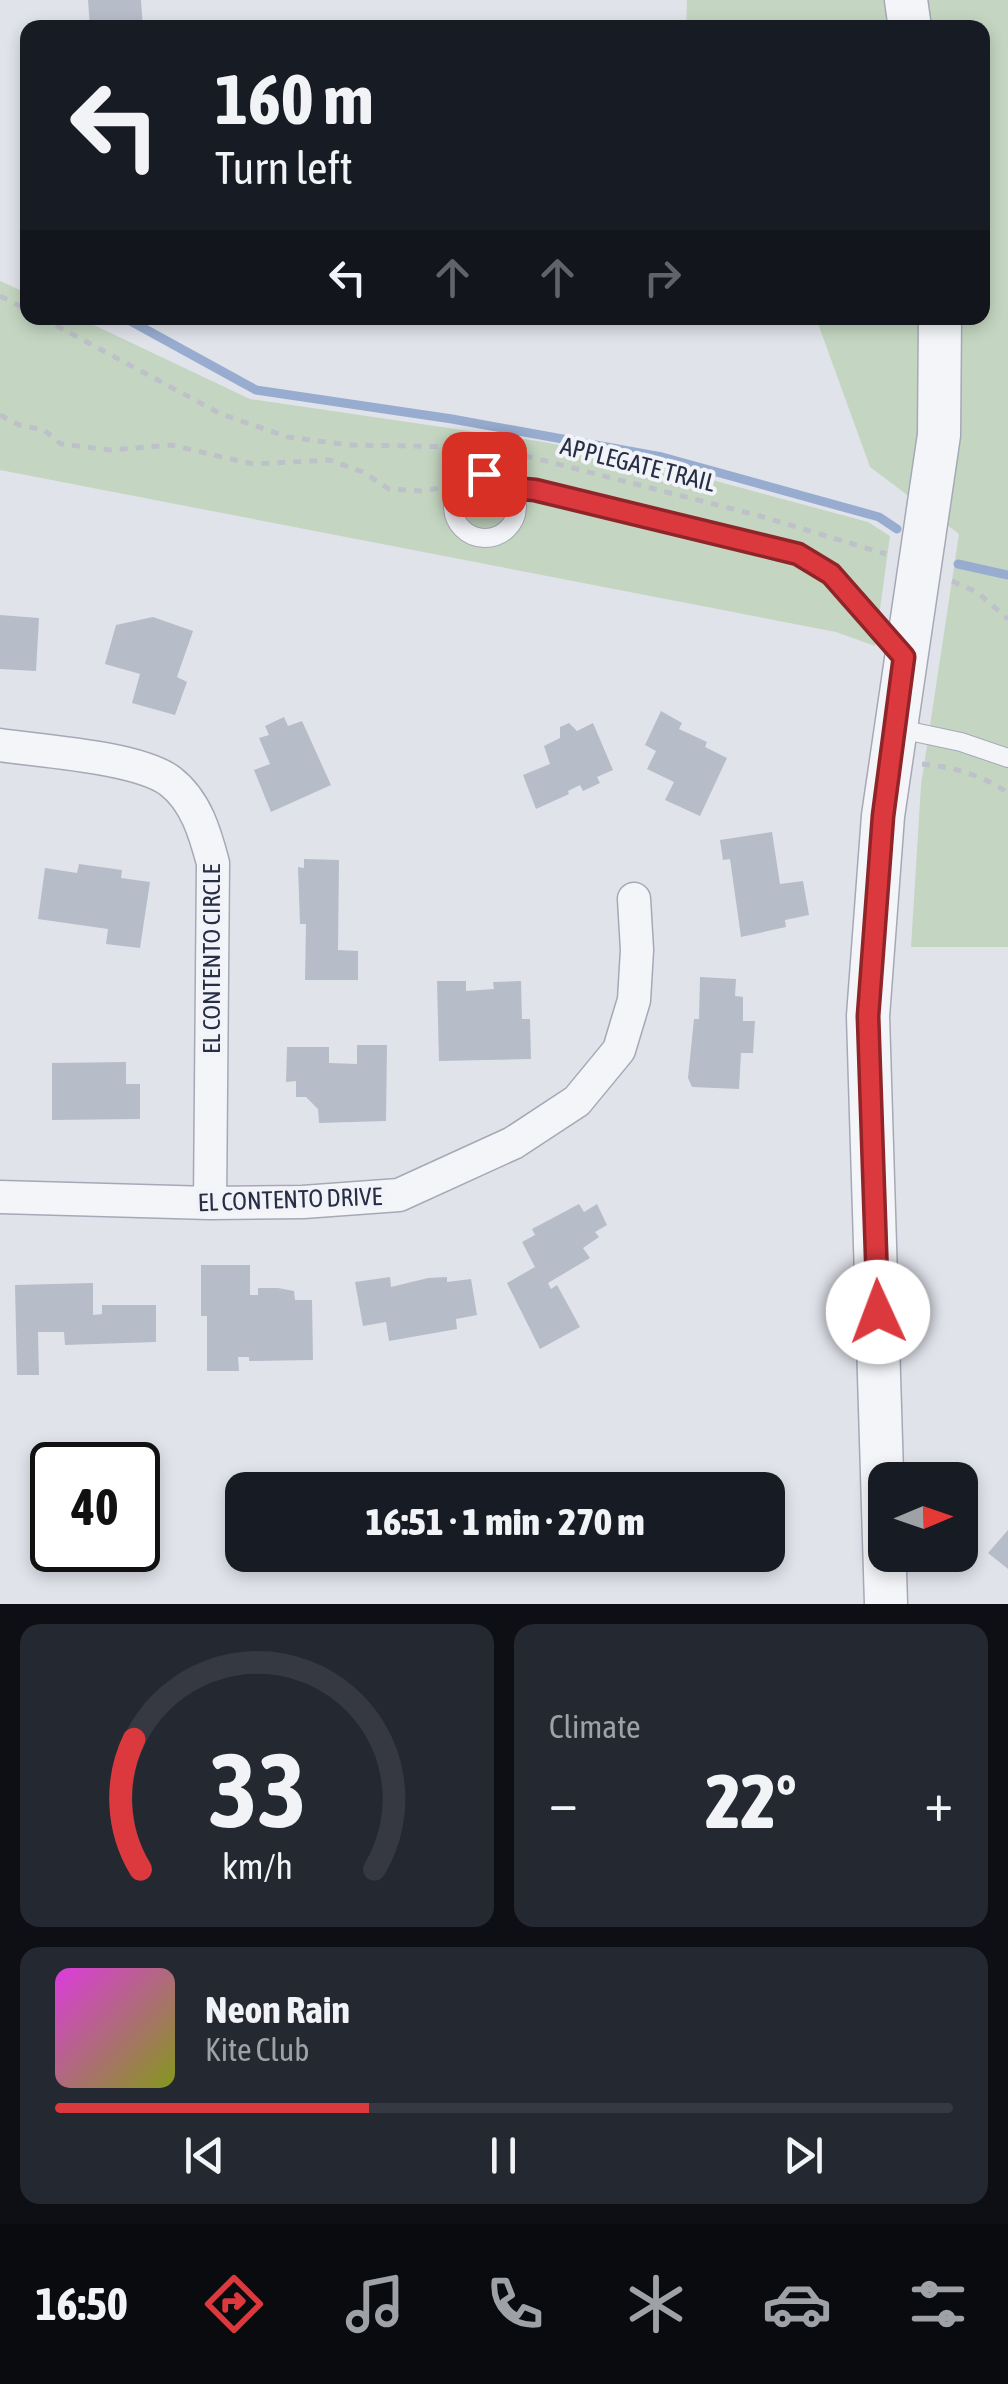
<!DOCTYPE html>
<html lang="en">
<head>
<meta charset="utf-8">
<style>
  body { margin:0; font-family:"Asap Condensed",sans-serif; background:#242831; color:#f1f3f6; height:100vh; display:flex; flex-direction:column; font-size:38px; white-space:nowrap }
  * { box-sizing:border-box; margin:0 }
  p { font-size:32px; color:#9ea1a6 }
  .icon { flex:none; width:55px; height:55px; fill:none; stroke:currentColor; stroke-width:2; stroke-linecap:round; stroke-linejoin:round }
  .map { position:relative; height:1604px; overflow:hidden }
  .sheet { display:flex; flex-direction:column; gap:20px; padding:20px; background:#0d0f14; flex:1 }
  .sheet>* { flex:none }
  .guide { position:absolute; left:20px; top:20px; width:970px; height:305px; border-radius:20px; box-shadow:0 5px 15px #0003; background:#171b24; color:#f1f3f6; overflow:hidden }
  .needle { width:65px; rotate:88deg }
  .controls { position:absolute; left:868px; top:1462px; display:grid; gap:20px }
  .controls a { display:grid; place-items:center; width:110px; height:110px; border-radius:20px; background:#171b24; box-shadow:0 5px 15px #0003; font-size:50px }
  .speed { position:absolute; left:30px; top:1442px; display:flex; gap:20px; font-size:50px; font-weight:700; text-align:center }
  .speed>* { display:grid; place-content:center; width:130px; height:130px; border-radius:50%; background:#171b24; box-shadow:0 5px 15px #0003; line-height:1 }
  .speed .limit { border:5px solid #111; border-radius:15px; background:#fff; color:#111 }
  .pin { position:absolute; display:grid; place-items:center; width:85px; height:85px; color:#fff; margin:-42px; border-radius:20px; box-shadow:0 5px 15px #0006 }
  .me { position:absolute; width:110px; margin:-55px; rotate:358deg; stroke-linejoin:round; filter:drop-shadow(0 0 8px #0008) }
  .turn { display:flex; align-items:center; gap:35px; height:210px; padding:0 30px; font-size:45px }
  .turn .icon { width:130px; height:130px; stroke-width:2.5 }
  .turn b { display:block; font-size:70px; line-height:85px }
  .lanes { display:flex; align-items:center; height:95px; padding:0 30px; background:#0003; justify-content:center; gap:50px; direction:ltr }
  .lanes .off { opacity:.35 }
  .big { font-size:75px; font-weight:800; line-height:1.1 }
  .sheet .widget { flex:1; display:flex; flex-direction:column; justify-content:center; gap:15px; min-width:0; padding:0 35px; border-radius:20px; background:#242831 }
  .sheet .dial { align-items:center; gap:0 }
  .dial svg { height:260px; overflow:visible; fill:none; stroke:#363941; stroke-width:7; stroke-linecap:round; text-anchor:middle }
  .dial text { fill:#f1f3f6; stroke:none }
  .song { display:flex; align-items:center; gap:30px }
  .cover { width:120px; height:120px; border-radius:15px; background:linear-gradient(135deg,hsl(300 70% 55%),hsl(70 70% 35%)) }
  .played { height:10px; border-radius:5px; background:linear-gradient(90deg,#dc393e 35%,#363941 35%) }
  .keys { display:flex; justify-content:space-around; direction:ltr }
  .heat { display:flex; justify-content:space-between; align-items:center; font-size:55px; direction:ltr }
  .sheet .tiles { flex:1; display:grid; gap:20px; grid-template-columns:1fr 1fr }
  .widget:last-child { grid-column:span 2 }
  .trip { position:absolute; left:225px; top:1472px; width:560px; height:100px; border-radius:20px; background:#171b24; box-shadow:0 5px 15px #0003; font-weight:800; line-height:100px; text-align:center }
  .tabs { display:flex; height:160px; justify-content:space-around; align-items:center; background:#090b0e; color:#9ea1a6 }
  .tabs .icon { width:70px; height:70px }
  .tabs .current { color:#dc393e }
  .tabs b { font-size:45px; color:#f1f3f6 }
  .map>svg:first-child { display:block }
  .green { fill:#c4d6c1 }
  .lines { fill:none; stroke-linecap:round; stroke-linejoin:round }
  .stream { stroke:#98accf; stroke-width:9 }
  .building { fill:#b7bcc9 }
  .service-casing { stroke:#a5a9b6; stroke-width:20 }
  .minor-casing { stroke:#a5a9b6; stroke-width:35 }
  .tertiary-casing { stroke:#a5a9b6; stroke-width:45 }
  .path { stroke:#bfc1ca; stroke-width:5; stroke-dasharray:8 8; stroke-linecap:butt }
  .service { stroke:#f4f5f9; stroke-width:18 }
  .minor { stroke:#f4f5f9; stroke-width:32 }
  .tertiary { stroke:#f4f5f9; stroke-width:42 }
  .route-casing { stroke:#8f2528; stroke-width:25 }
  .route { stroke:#dc393e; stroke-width:18 }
  .labels { text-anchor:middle; stroke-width:8; stroke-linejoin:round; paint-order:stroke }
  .street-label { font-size:25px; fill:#272e45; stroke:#f1f3f8 }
</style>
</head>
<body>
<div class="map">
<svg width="1008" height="1604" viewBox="0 0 1008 1604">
  <rect width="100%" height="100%" fill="#e1e3eb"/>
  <!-- green -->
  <path class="green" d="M687 0H1008V947H911L921 785 959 534 870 467 816 318H982V28H686Z
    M0 281 27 293 28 318H79L250 399 544 442 679 471 868 522 890 536 875 646 836 632 0 470Z"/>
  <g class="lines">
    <!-- stream -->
    <path class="stream" d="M125 318 256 390 452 419 662 457 879 517 897 529
      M958 564 1008 575"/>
  </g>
  <!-- building -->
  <path class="building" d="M88 0H141L143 28H90Z
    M0 615 39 618 36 671 0 669Z
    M153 617 193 631 177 677 187 682 175 715 132 703 140 674 105 664 116 625Z
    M661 711 682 723 679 729 707 742 705 747 727 758 700 816 665 800 674 782 647 769 656 751 645 745Z
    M284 717 288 726 302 721 331 785 271 812 254 770 270 764 259 738 269 735 265 726Z
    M569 723 577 731 593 723 613 770 597 777 600 783 583 791 580 785 568 791 569 794 536 809 523 775 550 764 544 746 560 738V727Z
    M772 832 780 884 803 881 809 915 785 920 786 927 741 937 730 859 723 860 720 840Z
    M304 859 339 860 338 950 358 951V980H305L306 924H300L298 867 304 868Z
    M79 864 122 870 121 878 150 882 140 948 106 944 108 929 38 919 45 868 77 873Z
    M700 977 736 979 735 996 743 997V1021H755L753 1053H741L739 1089 692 1087 688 1078 694 1019H699Z
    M437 981H466V991L494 989 493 982 521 981 522 1019H530L531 1059 439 1061Z
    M357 1045H387L386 1121 319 1123 318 1109 306 1097H296V1081L286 1082 287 1047H329V1063L357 1064Z
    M126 1062V1084H140V1119L52 1120V1063Z
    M579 1204 584 1212 597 1204 607 1225 595 1232 599 1237 583 1248 590 1258 548 1283 551 1289 557 1285 580 1327 540 1349 507 1283 535 1267 522 1242 535 1235 532 1229Z
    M201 1265H250V1295H258V1288H278L294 1291 295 1300H312L313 1360 249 1361V1357H238L239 1371H207V1316H201Z
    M390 1277 391 1287 428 1278 447 1277V1282L471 1279 477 1315 456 1319 457 1329 389 1341 386 1322 363 1326 355 1282Z
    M93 1283V1315L102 1314V1305H156V1342L65 1345 64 1332H38L39 1375H17L15 1285Z
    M1008 1530V1569L988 1553Z"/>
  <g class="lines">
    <!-- service casing -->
    <g class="service-casing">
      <path id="service" d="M453 506a32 32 0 1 1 64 0a32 32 0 1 1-64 0Z
        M512 488 535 490 798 553 831 574 904 657
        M895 728 961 742 1008 758"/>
    </g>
    <!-- minor casing -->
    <g class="minor-casing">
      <path id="minor" d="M0 745C41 751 138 757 170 781 196 801 205 833 213 863L210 1203
        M0 1197 210 1203 303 1202 399 1195 513 1143 577 1101 619 1050 634 1000 637 950 634 899"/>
    </g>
    <!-- tertiary casing -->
    <g class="tertiary-casing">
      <path id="tertiary" d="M906 0 910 28
        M886 1604 868 1016 883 816 939 435 940 318"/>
    </g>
    <!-- path -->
    <path class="path" d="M0 296 28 310
      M42 318 221 414 288 437 349 445 464 447 526 456 760 516 886 554
      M0 415 19 425 44 430 61 444 110 450 171 445 253 464 330 460 363 472 389 489 421 491 447 487 454 501
      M952 581 977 592 1008 619
      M922 764C953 767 982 775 1008 793"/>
    <!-- service -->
    <use href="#service" class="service"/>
    <!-- minor -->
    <use href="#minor" class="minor"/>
    <!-- tertiary -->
    <use href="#tertiary" class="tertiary"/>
  </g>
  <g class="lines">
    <!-- route casing -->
    <g class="route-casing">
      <path id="route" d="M484 474 505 480 512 488 535 490 798 554 831 574 904 657 883 816 868 1016 878 1312"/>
    </g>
    <!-- route -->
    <use href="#route" class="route"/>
  </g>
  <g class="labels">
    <!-- street labels -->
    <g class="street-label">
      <text transform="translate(638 464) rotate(14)" y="9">APPLEGATE TRAIL</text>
      <text transform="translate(211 959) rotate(-90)" y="9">EL CONTENTO CIRCLE</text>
      <text transform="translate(290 1199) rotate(-2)" y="9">EL CONTENTO DRIVE</text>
    </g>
  </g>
</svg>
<div class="controls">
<a><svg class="needle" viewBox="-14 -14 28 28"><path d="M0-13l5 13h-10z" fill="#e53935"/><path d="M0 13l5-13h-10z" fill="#9ea1a6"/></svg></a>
</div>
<div class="speed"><div class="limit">40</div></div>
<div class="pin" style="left:484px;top:474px;background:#d93025"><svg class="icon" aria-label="arrive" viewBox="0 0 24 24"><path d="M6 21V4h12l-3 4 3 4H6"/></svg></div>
<svg class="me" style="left:878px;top:1312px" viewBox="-20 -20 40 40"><circle r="19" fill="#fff"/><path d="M0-13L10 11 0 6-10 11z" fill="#dc393e"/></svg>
<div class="trip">16:51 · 1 min · 270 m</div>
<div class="guide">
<div class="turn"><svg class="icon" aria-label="left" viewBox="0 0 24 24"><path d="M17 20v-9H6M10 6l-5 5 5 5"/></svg><div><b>160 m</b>Turn left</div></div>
<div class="lanes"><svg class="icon" aria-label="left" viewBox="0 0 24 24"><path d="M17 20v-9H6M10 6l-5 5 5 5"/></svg><svg class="icon off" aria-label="ahead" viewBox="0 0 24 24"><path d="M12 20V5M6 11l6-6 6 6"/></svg><svg class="icon off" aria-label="ahead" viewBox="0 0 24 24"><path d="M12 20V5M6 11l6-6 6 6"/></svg><svg class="icon off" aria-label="right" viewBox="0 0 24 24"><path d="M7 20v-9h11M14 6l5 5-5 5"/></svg></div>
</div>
</div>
<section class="sheet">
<div class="tiles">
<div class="widget dial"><svg viewBox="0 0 100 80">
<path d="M14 69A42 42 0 1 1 86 69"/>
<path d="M14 69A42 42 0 0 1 12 29" stroke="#dc393e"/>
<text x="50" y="56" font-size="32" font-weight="700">33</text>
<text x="50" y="72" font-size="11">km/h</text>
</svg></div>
<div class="widget"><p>Climate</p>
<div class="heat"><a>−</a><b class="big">22°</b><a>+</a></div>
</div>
<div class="widget">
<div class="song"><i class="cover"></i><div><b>Neon Rain</b><p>Kite Club</p></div></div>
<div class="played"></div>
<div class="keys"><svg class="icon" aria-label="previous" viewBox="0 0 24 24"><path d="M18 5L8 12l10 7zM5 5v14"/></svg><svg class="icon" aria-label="pause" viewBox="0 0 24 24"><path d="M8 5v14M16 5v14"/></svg><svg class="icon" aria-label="next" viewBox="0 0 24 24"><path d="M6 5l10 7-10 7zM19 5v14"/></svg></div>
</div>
</div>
</section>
<nav class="tabs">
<b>16:50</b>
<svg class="icon current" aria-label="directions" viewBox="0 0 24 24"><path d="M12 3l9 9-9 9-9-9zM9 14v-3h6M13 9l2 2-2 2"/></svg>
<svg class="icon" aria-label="music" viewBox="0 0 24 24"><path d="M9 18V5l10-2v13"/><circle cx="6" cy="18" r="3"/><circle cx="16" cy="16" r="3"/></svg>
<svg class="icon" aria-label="phone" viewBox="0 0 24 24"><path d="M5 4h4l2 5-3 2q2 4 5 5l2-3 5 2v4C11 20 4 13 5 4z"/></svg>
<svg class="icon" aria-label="climate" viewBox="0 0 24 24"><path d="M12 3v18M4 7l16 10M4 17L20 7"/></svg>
<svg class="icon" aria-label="car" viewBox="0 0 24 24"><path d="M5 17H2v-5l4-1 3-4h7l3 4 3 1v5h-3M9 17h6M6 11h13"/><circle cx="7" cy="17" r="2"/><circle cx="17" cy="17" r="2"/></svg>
<svg class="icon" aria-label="filters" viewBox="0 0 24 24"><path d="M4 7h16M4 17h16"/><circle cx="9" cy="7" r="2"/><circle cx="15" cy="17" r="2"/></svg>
</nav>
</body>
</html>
